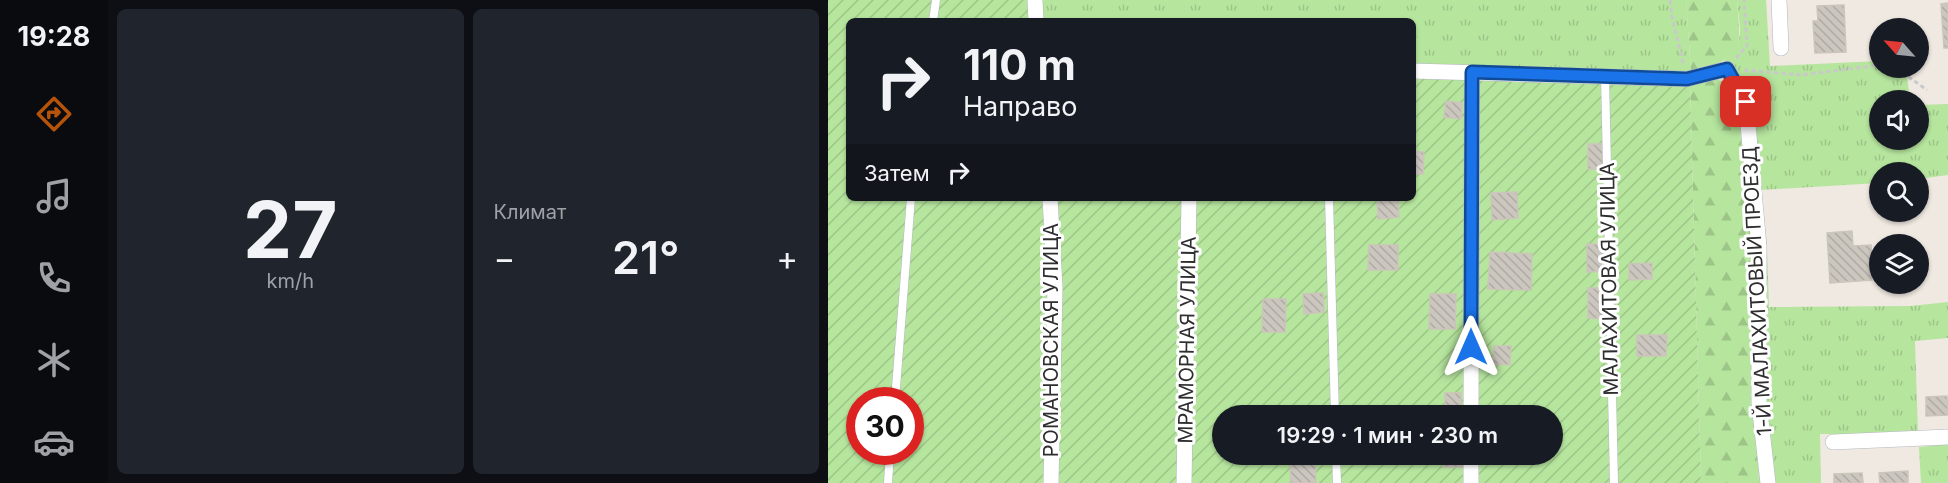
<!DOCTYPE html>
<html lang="ru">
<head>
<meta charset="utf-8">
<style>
  body { margin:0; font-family:Inter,sans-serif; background:#20242c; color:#f1f3f6; height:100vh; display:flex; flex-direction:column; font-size:22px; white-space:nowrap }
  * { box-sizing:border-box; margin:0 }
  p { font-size:20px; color:#9ea1a6 }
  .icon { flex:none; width:33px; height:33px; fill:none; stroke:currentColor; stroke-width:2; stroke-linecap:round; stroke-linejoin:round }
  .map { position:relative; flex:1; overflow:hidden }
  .side { display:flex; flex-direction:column; gap:9px; padding:9px; background:#0d0f14; width:720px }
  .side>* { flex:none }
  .top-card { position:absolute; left:18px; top:18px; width:570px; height:183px; border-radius:9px; box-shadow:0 2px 4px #0004; background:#171b24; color:#f1f3f6; overflow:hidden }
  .needle { width:39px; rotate:297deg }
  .controls { position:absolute; left:1041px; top:18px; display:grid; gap:12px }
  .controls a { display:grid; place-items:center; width:60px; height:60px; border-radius:50%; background:#171b24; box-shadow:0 2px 4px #0004; font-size:30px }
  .speed { position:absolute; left:18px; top:387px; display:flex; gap:12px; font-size:30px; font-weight:700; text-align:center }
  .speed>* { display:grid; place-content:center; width:78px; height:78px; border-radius:50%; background:#171b24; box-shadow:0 2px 4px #0004; line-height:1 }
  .speed .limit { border:9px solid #d22; background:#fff; color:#111 }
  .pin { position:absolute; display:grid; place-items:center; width:51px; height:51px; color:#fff; margin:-26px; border-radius:12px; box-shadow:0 3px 9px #0006 }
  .me { position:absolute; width:66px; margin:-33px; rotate:0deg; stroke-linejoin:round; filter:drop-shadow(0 0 4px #0008) }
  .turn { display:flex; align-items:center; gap:21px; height:126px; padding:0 18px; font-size:27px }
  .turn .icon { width:78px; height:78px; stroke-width:2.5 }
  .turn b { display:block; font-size:42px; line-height:51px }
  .then { display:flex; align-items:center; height:57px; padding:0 18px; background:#0003; gap:12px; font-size:22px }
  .big { font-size:45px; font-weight:600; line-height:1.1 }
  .side .tile { flex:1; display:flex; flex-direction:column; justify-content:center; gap:9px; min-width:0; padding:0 21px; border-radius:9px; background:#20242c }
  .side .dial { align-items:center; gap:0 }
  .dial b { font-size:78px; line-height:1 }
  .heat { display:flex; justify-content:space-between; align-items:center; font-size:33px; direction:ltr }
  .side .tiles { flex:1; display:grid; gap:9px; grid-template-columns:repeat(2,1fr) }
  .trip { position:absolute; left:384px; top:405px; width:351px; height:60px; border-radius:30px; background:#171b24; box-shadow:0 2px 4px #0004; font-weight:600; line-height:60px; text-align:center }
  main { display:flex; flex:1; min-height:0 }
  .dock { display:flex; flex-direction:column; width:108px; justify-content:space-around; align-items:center; background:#090b0e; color:#9ea1a6 }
  .dock .icon { width:42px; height:42px }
  .dock .on { color:#b45309 }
  .dock b { font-size:27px; color:#f1f3f6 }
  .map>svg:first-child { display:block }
  .grass { fill:url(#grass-tufts) }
  .forest { fill:url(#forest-firs) }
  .garden { fill:url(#garden-furrows); fill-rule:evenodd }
  .building { fill:url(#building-back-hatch); stroke:#cbc5ba; stroke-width:1.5 }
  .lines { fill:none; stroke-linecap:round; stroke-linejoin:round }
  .lane-casing { stroke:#b4b7c1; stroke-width:9 }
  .street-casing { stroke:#b4b7c1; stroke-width:16 }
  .path { stroke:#c9c9c9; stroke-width:3; stroke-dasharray:4.5 3; stroke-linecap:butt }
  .lane { stroke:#fff; stroke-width:8 }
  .street { stroke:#fff; stroke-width:15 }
  .route-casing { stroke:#114b97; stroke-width:15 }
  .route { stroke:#1a73e8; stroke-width:10 }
  .labels { text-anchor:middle; stroke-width:6; stroke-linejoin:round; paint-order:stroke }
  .street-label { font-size:20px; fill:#2e2e2e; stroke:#fff }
</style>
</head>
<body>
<main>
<nav class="dock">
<b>19:28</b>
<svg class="icon on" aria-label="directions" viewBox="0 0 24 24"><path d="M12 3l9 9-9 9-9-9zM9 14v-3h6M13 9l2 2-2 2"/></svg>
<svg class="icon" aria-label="music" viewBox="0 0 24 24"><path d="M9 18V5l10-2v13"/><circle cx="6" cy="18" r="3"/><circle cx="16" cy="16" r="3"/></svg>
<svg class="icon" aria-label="phone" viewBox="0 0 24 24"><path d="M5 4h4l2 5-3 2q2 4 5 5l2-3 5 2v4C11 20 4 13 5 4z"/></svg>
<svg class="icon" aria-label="climate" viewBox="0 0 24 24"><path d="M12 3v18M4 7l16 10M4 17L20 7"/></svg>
<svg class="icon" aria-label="car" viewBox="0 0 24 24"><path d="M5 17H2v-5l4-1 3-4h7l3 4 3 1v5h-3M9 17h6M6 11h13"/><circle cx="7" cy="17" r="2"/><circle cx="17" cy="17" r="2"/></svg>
</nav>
<section class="side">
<div class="tiles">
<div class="tile dial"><b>27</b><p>km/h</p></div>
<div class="tile"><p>Климат</p>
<div class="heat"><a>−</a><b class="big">21°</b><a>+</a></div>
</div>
</div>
</section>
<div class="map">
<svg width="1120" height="483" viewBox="0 0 1120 483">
  <defs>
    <pattern id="grass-tufts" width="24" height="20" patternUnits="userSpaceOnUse" patternTransform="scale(1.5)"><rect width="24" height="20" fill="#b6e59e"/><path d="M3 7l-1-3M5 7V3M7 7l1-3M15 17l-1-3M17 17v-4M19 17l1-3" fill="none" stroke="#9dc588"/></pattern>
    <pattern id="forest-firs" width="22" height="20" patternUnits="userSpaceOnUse" patternTransform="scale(1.5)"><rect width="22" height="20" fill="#b6e59e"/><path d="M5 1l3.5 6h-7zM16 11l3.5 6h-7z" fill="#9dc588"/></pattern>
    <pattern id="garden-furrows" width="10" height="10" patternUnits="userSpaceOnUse" patternTransform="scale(1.5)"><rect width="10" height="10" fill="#b6e59e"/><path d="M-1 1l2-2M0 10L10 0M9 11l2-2" fill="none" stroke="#9dc588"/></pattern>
    <pattern id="building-back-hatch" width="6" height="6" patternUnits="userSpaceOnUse" patternTransform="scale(1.5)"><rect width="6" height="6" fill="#cbc7bf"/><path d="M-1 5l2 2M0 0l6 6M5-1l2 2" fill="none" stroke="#afaba4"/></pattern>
  </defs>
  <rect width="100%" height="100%" fill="#efe9e1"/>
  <!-- grass -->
  <path class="grass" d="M205 0H858L863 72 585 70V21H205Z
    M909 0H938L942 66 1051 61 1052 68H1078L1082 100H1052V140H1090L1091 105 1120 104V175L1091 179 1090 172H1052L1051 183 933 190 939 245 941 307 1083 306 1120 302V338L1087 341 1090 434H992L993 483H931L911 103 899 83 896 61C919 44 911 26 909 0Z
    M1120 444V483H1093L1091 447Z"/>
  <!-- forest -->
  <path class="forest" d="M858 0H909C913 52 917 57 863 72Z
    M882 77 899 83 911 103 931 483H873L862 83Z"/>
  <!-- garden -->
  <path class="garden" d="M0 0H204L205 21H21V198H585V75L862 83 873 483H0ZM32 400H82V452H32ZM394 416H724V454H394Z"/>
  <!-- building -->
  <path class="building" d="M1120 3V48H1116L1113 4Z
    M1016 5 1018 52 987 53 985 21H990L989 6Z
    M618 101 634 103 633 119 616 117Z
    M760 144H775V169H760Z
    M585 151 596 152 595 174H585Z
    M689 192 690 218 664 220 663 193Z
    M549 198H570L571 217 550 219Z
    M1024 231 1025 246 1043 245 1044 280 1002 283 999 233Z
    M759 244H776L777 271 759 272Z
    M541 245H570V270H540Z
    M662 252 704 254 703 290 660 289Z
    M824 263V279L801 280V264Z
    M760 288H778V319L760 318Z
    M495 293 496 312 476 314 475 294Z
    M602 294H628L627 329H601Z
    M435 299H458L457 332H434Z
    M809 335H839L838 356H809Z
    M666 346H683L682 365 665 364Z
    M36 393H53V400H35Z
    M617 393H633V416H617Z
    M1119 396 1120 415 1098 416V397Z
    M615 454H637V467H615Z
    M487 461 488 483H463L462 462Z
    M1080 471V483H1052L1051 473Z
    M1034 473 1035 483H1006V474Z"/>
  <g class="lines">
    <!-- lane casing -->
    <g class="lane-casing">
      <path id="lane" d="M105 21 108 0
        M777 76 786 483
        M501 198 507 416
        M67 400 83 198
        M508 454 509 483
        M60 483 62 452"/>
    </g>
    <!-- street casing -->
    <g class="street-casing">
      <path id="street" d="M207 0 208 21
        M951 0 953 48
        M585 71 859 79 899 69 918 102 931 247V403L940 483
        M222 198 227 287 223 483
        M643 416 644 73
        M1005 442 1120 437
        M643 454V483
        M356 483 361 198"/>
    </g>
    <!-- path -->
    <path class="path" d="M842 0 844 16 855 63
      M908 58 919 46 916 0
      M1068 68 1099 90
      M916 70 973 75 1052 65"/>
    <!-- lane -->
    <use href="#lane" class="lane"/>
    <!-- street -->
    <use href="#street" class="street"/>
  </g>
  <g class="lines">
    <!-- route casing -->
    <g class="route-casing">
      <path id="route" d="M643 347 644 72 859 79 899 69 918 102"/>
    </g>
    <!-- route -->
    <use href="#route" class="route"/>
  </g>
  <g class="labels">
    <!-- street labels -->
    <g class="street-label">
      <text transform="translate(781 279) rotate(-91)" y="7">МАЛАХИТОВАЯ УЛИЦА</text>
      <text transform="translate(929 291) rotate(-93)" y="7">1-Й МАЛАХИТОВЫЙ ПРОЕЗД</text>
      <text transform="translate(223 340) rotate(-90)" y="7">РОМАНОВСКАЯ УЛИЦА</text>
      <text transform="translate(359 340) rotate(-89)" y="7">МРАМОРНАЯ УЛИЦА</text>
    </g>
  </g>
</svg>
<div class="controls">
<a><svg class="needle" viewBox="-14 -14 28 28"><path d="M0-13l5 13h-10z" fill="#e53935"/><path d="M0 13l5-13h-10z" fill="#9ea1a6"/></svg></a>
<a><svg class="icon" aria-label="sound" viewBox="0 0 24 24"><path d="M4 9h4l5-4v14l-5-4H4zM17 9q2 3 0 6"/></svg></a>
<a><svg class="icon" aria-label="search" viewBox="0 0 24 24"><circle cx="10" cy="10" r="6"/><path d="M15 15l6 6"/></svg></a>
<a><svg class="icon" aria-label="layers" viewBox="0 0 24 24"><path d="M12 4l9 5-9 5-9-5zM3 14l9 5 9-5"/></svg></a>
</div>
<div class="speed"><div class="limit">30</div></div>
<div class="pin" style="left:918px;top:102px;background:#d93025"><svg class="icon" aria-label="arrive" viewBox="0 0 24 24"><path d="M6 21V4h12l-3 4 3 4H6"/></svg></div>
<svg class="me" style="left:643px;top:347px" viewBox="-20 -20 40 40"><path d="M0-17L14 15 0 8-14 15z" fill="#1a73e8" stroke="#fff" stroke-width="4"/></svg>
<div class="trip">19:29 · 1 мин · 230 m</div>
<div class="top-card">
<div class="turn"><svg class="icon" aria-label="right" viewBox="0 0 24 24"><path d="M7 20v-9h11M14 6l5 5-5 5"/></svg><div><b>110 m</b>Направо</div></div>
<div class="then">Затем<svg class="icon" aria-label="right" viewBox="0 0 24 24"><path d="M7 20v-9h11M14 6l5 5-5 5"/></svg></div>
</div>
</div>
</main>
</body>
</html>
